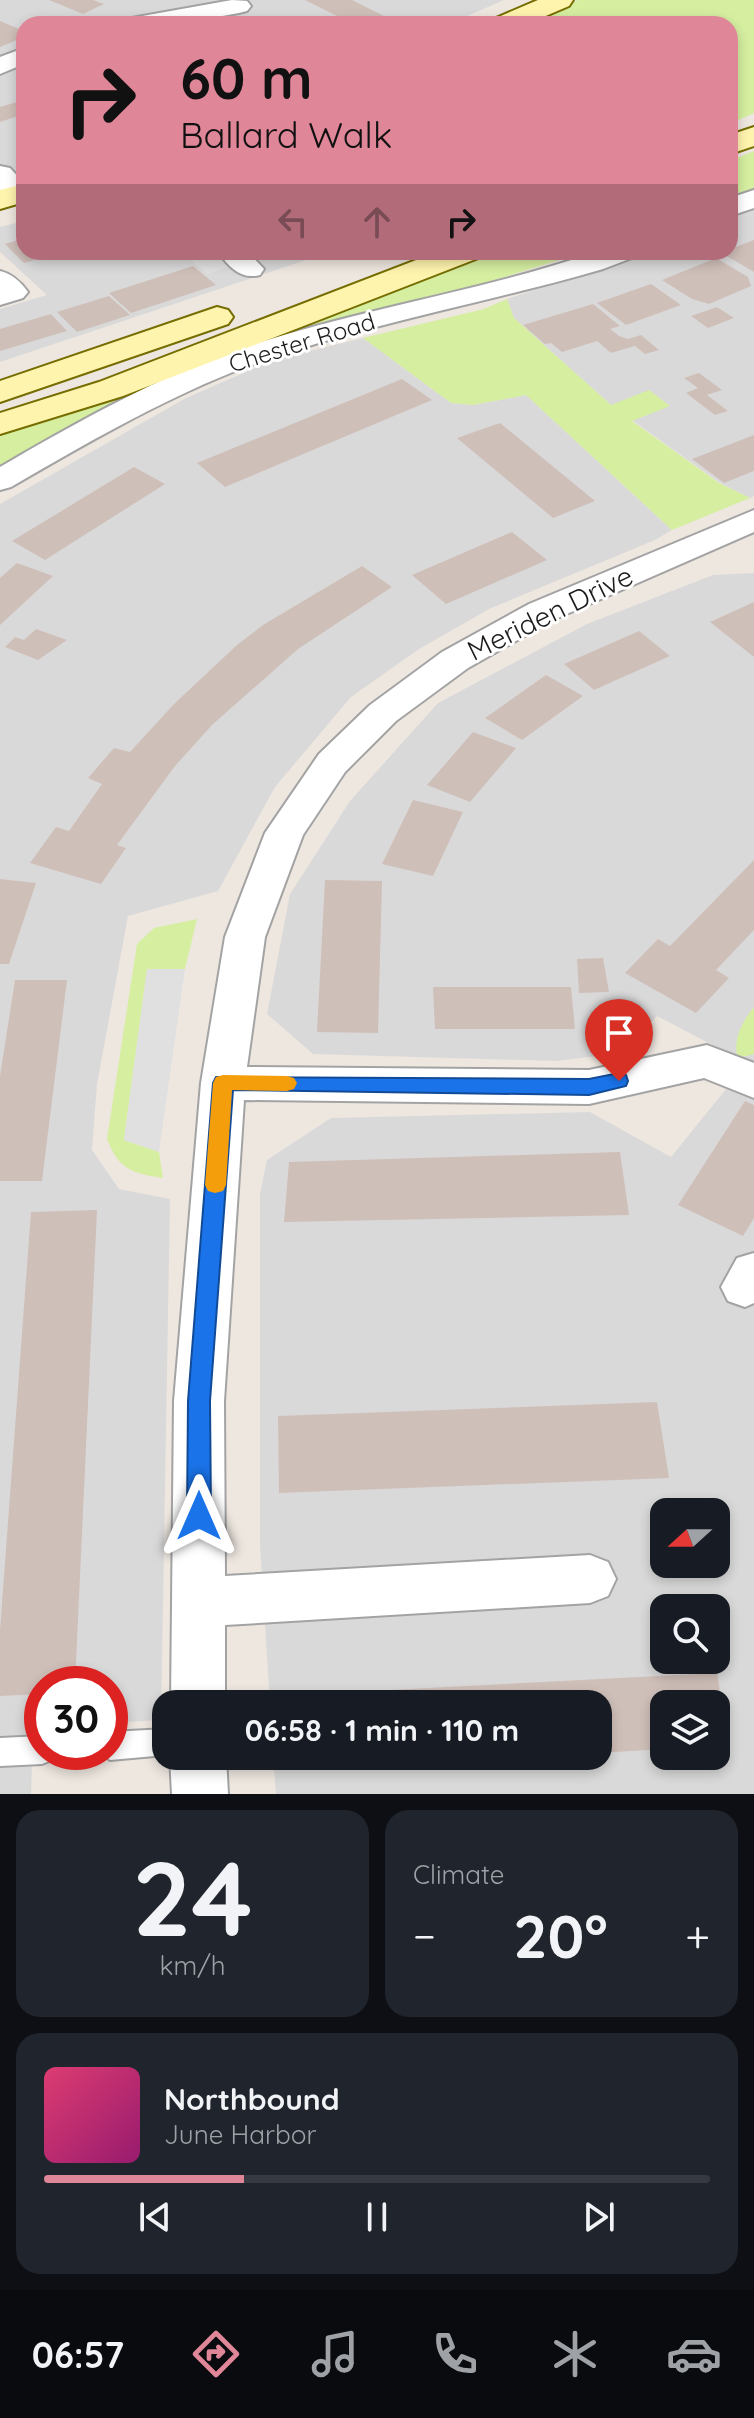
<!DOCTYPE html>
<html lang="en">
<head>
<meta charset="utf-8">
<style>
  body { margin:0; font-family:Quicksand,sans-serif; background:#20242c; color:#f1f3f6; height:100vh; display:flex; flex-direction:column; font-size:30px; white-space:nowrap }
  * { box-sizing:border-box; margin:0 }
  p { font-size:26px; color:#9ea1a6 }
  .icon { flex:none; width:44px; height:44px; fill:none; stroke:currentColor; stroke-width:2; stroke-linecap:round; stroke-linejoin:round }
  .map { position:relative; height:1794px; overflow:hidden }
  .side { display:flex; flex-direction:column; gap:16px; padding:16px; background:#0d0f14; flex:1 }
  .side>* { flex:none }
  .top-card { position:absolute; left:16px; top:16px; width:722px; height:244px; border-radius:24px; box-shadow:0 4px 12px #0003; background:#df8698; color:#111; overflow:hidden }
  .needle { width:52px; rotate:249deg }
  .buttons { position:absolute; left:650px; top:1498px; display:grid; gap:16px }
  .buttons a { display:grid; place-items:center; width:80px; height:80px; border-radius:16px; background:#171b24; box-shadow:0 4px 12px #0003; font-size:40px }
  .speed { position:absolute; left:24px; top:1666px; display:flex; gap:16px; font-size:40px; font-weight:700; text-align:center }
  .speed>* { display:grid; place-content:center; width:104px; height:104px; border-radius:50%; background:#171b24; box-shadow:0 4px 12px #0003; line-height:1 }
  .speed .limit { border:12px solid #d22; background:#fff; color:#111 }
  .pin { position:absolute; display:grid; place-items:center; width:68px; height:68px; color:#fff; margin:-82px -34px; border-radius:50% 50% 50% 0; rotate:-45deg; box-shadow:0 0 8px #0007 }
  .pin .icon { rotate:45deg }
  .me { position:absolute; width:88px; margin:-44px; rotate:0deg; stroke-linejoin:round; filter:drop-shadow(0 0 6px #0008) }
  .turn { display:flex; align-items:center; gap:28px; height:168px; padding:0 32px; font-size:36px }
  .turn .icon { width:104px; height:104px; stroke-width:2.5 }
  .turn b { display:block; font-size:56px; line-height:68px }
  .lanes { display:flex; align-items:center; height:76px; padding:0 32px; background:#0003; justify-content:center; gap:40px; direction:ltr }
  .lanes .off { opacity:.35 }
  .big { font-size:60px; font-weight:700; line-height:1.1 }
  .side .tile { flex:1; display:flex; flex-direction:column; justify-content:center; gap:12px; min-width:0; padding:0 28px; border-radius:24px; background:#20242c }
  .side .dial { align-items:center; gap:0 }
  .dial b { font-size:104px; line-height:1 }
  .song { display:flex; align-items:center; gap:24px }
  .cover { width:96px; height:96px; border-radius:12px; background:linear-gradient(135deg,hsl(340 70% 55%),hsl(320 70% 35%)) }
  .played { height:8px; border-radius:4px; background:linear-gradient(90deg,#df8698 30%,#363941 30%) }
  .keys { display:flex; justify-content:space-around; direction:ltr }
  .heat { display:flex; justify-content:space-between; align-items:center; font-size:44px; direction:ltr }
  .side .tiles { flex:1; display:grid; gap:16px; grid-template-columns:1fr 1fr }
  .tile:last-child { grid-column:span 2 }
  .trip { position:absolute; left:152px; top:1690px; width:460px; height:80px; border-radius:24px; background:#171b24; box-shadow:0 4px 12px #0003; font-weight:700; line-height:80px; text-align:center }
  .tab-bar { display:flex; height:128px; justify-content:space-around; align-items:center; background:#090b0e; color:#9ea1a6 }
  .tab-bar .icon { width:56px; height:56px }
  .tab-bar .on { color:#df8698 }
  .tab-bar b { font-size:36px; color:#f1f3f6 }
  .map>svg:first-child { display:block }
  .residential { fill:#dad9d9; fill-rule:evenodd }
  .grass { fill:#d5eea0 }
  .parking { fill:#e0e0e0 }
  .building { fill:#cfbfb9 }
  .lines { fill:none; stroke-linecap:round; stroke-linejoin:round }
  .lane-casing { stroke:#a3a3a3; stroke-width:4 }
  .street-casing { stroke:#a3a3a3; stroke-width:4 }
  .secondary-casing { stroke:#766d00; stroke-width:4 }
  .lane { fill:#fff; fill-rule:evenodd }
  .street { fill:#fff; fill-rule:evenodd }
  .secondary { fill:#fff4ae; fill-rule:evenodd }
  .route { fill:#1a73e8; stroke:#114b97; stroke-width:2 }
  .slow { fill:#f59e0b }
  .labels { text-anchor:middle; stroke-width:6; stroke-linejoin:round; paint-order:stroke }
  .far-street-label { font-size:24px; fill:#1c1c1c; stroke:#fff }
  .street-label { font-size:28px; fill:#1c1c1c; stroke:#fff }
</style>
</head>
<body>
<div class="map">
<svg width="754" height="1794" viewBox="0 0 754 1794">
  <rect width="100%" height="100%" fill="#eee7e0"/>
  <!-- residential -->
  <path class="residential" d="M0 0H504L449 24H24V171L0 178Z
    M754 208V496L750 498 720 483 611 405 514 318 507 299 652 252H730V218Z
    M24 221V252H330L0 362V309L47 295 0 252V227Z
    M363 338 451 403 473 405 526 395 672 530 655 540 489 609 419 649 351 697 275 787 218 891 128 916 97 1084 92 1150 119 1189 170 1199 161 1720 110 1723V1684H42V1727L33 1728 31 1794H0V504L186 398 273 360Z
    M754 573V1794H276L273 1756H598V1704H270L260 1545V1194L267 1160 331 1118 590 1112 671 1157 747 1063 657 1016 621 1053 556 1061 313 1054 267 1014 290 894 350 801 438 703 587 624 713 575ZM664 1512H716V1564H664ZM664 1608H716V1660H664ZM664 1704H716V1756H664Z"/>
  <!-- grass -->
  <path class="grass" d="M578 0H754V113L730 124V24H527Z
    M754 151V188L730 197V161Z
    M500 252H585L488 282 302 329 229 354 74 424 0 467V433L107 401 224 352Z
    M507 299 514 318 611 405 649 390 670 406 632 421 719 483 750 498 672 530 526 395 473 405 451 403 363 338 484 309Z
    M197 919 185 969 147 970 124 1140 159 1152 163 1178C132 1173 119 1170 107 1139L137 944 154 928Z
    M754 1007V1054L738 1058C732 1040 742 1022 754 1007Z"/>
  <!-- parking -->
  <path class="parking" d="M182 252H215L231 266 207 274Z
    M147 969H185L159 1152 124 1140Z"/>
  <!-- building -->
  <path class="building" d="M49 0H93L104 4 83 14Z
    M305 0H352L400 24H353Z
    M0 21 24 31V37L0 47Z
    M24 100V114L0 122V107Z
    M24 238V252L58 253 24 263 5 244Z
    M754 240V272L720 252H730V249Z
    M716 258 748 277 751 286 709 304 692 299 662 280Z
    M193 266 216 285 131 313 109 293Z
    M651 284 681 305 626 325 597 303Z
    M109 296 130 315 77 332 57 312Z
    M593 304 620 326 610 329 619 336 628 339 641 335 659 350 645 354 635 346 611 353 597 341 562 352 551 343 545 344 523 325Z
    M717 307 734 318 708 328 691 316Z
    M51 314 67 331 0 351V329Z
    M699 373 722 390 707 395 728 411 715 415 686 393 698 388 684 378Z
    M402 379 432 400 225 487 197 463Z
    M500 423 595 501 553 518 457 438Z
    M754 435V471L724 483 692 459Z
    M134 467 165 484 45 560 12 541Z
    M512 532 547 560 446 604 412 575Z
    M17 563 53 576 0 625V578Z
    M362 566 392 587 298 649 212 725 175 766 117 845 126 848 101 884 30 863 56 827 69 831 102 784 88 778 114 748 130 752 174 704 237 645 263 625Z
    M754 602V657L710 622Z
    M36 629 67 640 38 660 5 647 15 637 24 640Z
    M639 631 670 656 594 690 564 664Z
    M546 675 583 696 522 740 485 718Z
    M473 732 516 748 470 802 427 785Z
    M413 800 463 812 433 876 382 864Z
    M754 860V930L716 970 729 978 696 1013 625 973 658 939 670 946Z
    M0 879 36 883 9 964H0Z
    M325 880 382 881 378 1033 317 1032Z
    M603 958 609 992 579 993 577 959Z
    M15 980H67L42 1181H0V1076Z
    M433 987H571L575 1029H435Z
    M745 1101 754 1105V1218L743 1236 678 1205Z
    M620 1152 629 1215 284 1222 289 1162Z
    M97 1210 75 1684H42V1694L0 1696V1630L31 1212Z
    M657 1402 669 1478 279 1493 278 1416Z
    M717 1673 729 1745 716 1746V1704H664V1749L598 1753V1704H312V1694Z
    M314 1756H497V1758L315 1769Z"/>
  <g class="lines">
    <!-- lane casing -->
    <g class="lane-casing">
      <path id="lane" d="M166 1729V1755L110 1760 99 1752H110V1732Z
        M42 1736V1752H55L52 1760 42 1764 0 1766V1738Z"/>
    </g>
    <!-- street casing -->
    <g class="street-casing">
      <path id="street" d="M232 0 247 1 251 6 247 11 239 13 178 24H125L128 19 137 17Z
        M24 48V64L0 74V57Z
        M0 166 10 168 24 183V201L9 200 0 190Z
        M754 190V208L730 216V198Z
        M218 252H248L264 269 260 275C241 280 229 267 218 252Z
        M596 252H636L632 258 603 269C480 305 352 326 233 372 156 403 83 445 11 487L0 490V467C79 421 159 376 245 347 360 309 482 291 596 252Z
        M0 271C12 274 20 281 28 292L23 298 0 305Z
        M754 510V532L553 620 468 668 396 721 345 772 303 835 265 937 247 1067 589 1070 707 1045 754 1063V1098L704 1078 589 1104 244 1100 224 1401 225 1576 590 1555 608 1562 616 1579 608 1596 590 1603 225 1625V1704H171L174 1401 201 1083 225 937 265 833 319 754 370 705 442 652 529 604Z
        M754 1253V1303L745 1307 728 1301 721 1287 737 1258Z
        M170 1756H226L228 1794H172Z"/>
    </g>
    <!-- secondary casing -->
    <g class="secondary-casing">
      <path id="secondary" d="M538 0H573L569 6 527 24H492L496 18Z
        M754 127V146L730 154V135Z
        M24 184V202L0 209V190Z
        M437 252H481L476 259 123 396 0 434V413L99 382Z
        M217 307 228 310 233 317 228 324 0 402V381Z"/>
    </g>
    <!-- lane -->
    <use href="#lane" class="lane"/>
    <!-- street -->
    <use href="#street" class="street"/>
    <!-- secondary -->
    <use href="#secondary" class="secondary"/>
  </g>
  <!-- route -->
  <path class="route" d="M619 1073 626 1075 628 1081 626 1086 589 1095 233 1090 210 1401 211 1516 207 1524 199 1527 191 1524 187 1516 188 1401 213 1083 216 1077 589 1079Z"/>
  <!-- slow -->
  <path class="slow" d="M223 1075 287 1076 294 1078 297 1083 294 1089 287 1091 232 1090 226 1185 223 1191 215 1193 208 1191 205 1185 213 1083 216 1077Z"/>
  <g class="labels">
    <!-- far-street labels -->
    <g class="far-street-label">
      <text transform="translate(302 343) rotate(-17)" y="8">Chester Road</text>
    </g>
    <!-- street labels -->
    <g class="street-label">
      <text transform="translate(550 613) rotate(-26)" y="10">Meriden Drive</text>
    </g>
  </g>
</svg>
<div class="buttons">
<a><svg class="needle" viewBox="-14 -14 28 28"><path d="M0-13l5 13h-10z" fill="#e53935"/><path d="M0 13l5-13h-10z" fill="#9ea1a6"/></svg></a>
<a><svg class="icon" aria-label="search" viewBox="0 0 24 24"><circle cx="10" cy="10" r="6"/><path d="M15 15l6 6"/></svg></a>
<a><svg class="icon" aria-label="layers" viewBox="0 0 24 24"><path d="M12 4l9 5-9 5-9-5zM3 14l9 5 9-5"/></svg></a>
</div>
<div class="speed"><div class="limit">30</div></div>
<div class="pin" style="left:619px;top:1081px;background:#d93025"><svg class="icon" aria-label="arrive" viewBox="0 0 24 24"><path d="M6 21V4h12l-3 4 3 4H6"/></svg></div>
<svg class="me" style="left:199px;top:1516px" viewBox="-20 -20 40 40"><path d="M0-17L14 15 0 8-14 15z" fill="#1a73e8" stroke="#fff" stroke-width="4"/></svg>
<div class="trip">06:58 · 1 min · 110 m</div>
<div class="top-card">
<div class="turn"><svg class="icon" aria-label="right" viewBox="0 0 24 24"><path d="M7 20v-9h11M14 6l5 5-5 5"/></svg><div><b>60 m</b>Ballard Walk</div></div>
<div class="lanes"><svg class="icon off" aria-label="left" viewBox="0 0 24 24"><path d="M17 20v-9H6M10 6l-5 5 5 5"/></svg><svg class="icon off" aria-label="ahead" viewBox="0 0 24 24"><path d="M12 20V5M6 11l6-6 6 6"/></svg><svg class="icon" aria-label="right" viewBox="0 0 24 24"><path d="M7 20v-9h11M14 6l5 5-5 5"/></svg></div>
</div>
</div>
<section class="side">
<div class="tiles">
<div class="tile dial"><b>24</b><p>km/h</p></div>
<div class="tile"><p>Climate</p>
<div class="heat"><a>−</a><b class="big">20°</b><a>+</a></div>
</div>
<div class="tile">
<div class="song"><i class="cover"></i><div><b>Northbound</b><p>June Harbor</p></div></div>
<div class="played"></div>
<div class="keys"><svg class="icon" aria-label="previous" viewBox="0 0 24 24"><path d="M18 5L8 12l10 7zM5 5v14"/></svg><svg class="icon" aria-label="pause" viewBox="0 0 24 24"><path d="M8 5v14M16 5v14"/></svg><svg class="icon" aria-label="next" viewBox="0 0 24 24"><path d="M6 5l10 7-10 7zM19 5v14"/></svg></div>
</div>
</div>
</section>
<nav class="tab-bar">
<b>06:57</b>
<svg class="icon on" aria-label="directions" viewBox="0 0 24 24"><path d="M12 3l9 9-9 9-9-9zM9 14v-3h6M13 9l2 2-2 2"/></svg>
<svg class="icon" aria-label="music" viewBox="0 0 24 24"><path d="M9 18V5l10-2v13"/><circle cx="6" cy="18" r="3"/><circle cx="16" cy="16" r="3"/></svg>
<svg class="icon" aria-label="phone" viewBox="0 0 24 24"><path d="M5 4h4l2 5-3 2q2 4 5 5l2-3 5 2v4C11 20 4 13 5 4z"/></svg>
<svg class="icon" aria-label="climate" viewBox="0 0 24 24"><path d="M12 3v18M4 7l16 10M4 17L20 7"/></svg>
<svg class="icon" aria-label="car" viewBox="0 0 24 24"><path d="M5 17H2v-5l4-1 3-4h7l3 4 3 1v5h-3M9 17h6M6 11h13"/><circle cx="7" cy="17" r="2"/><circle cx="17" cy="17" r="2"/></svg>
</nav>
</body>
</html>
